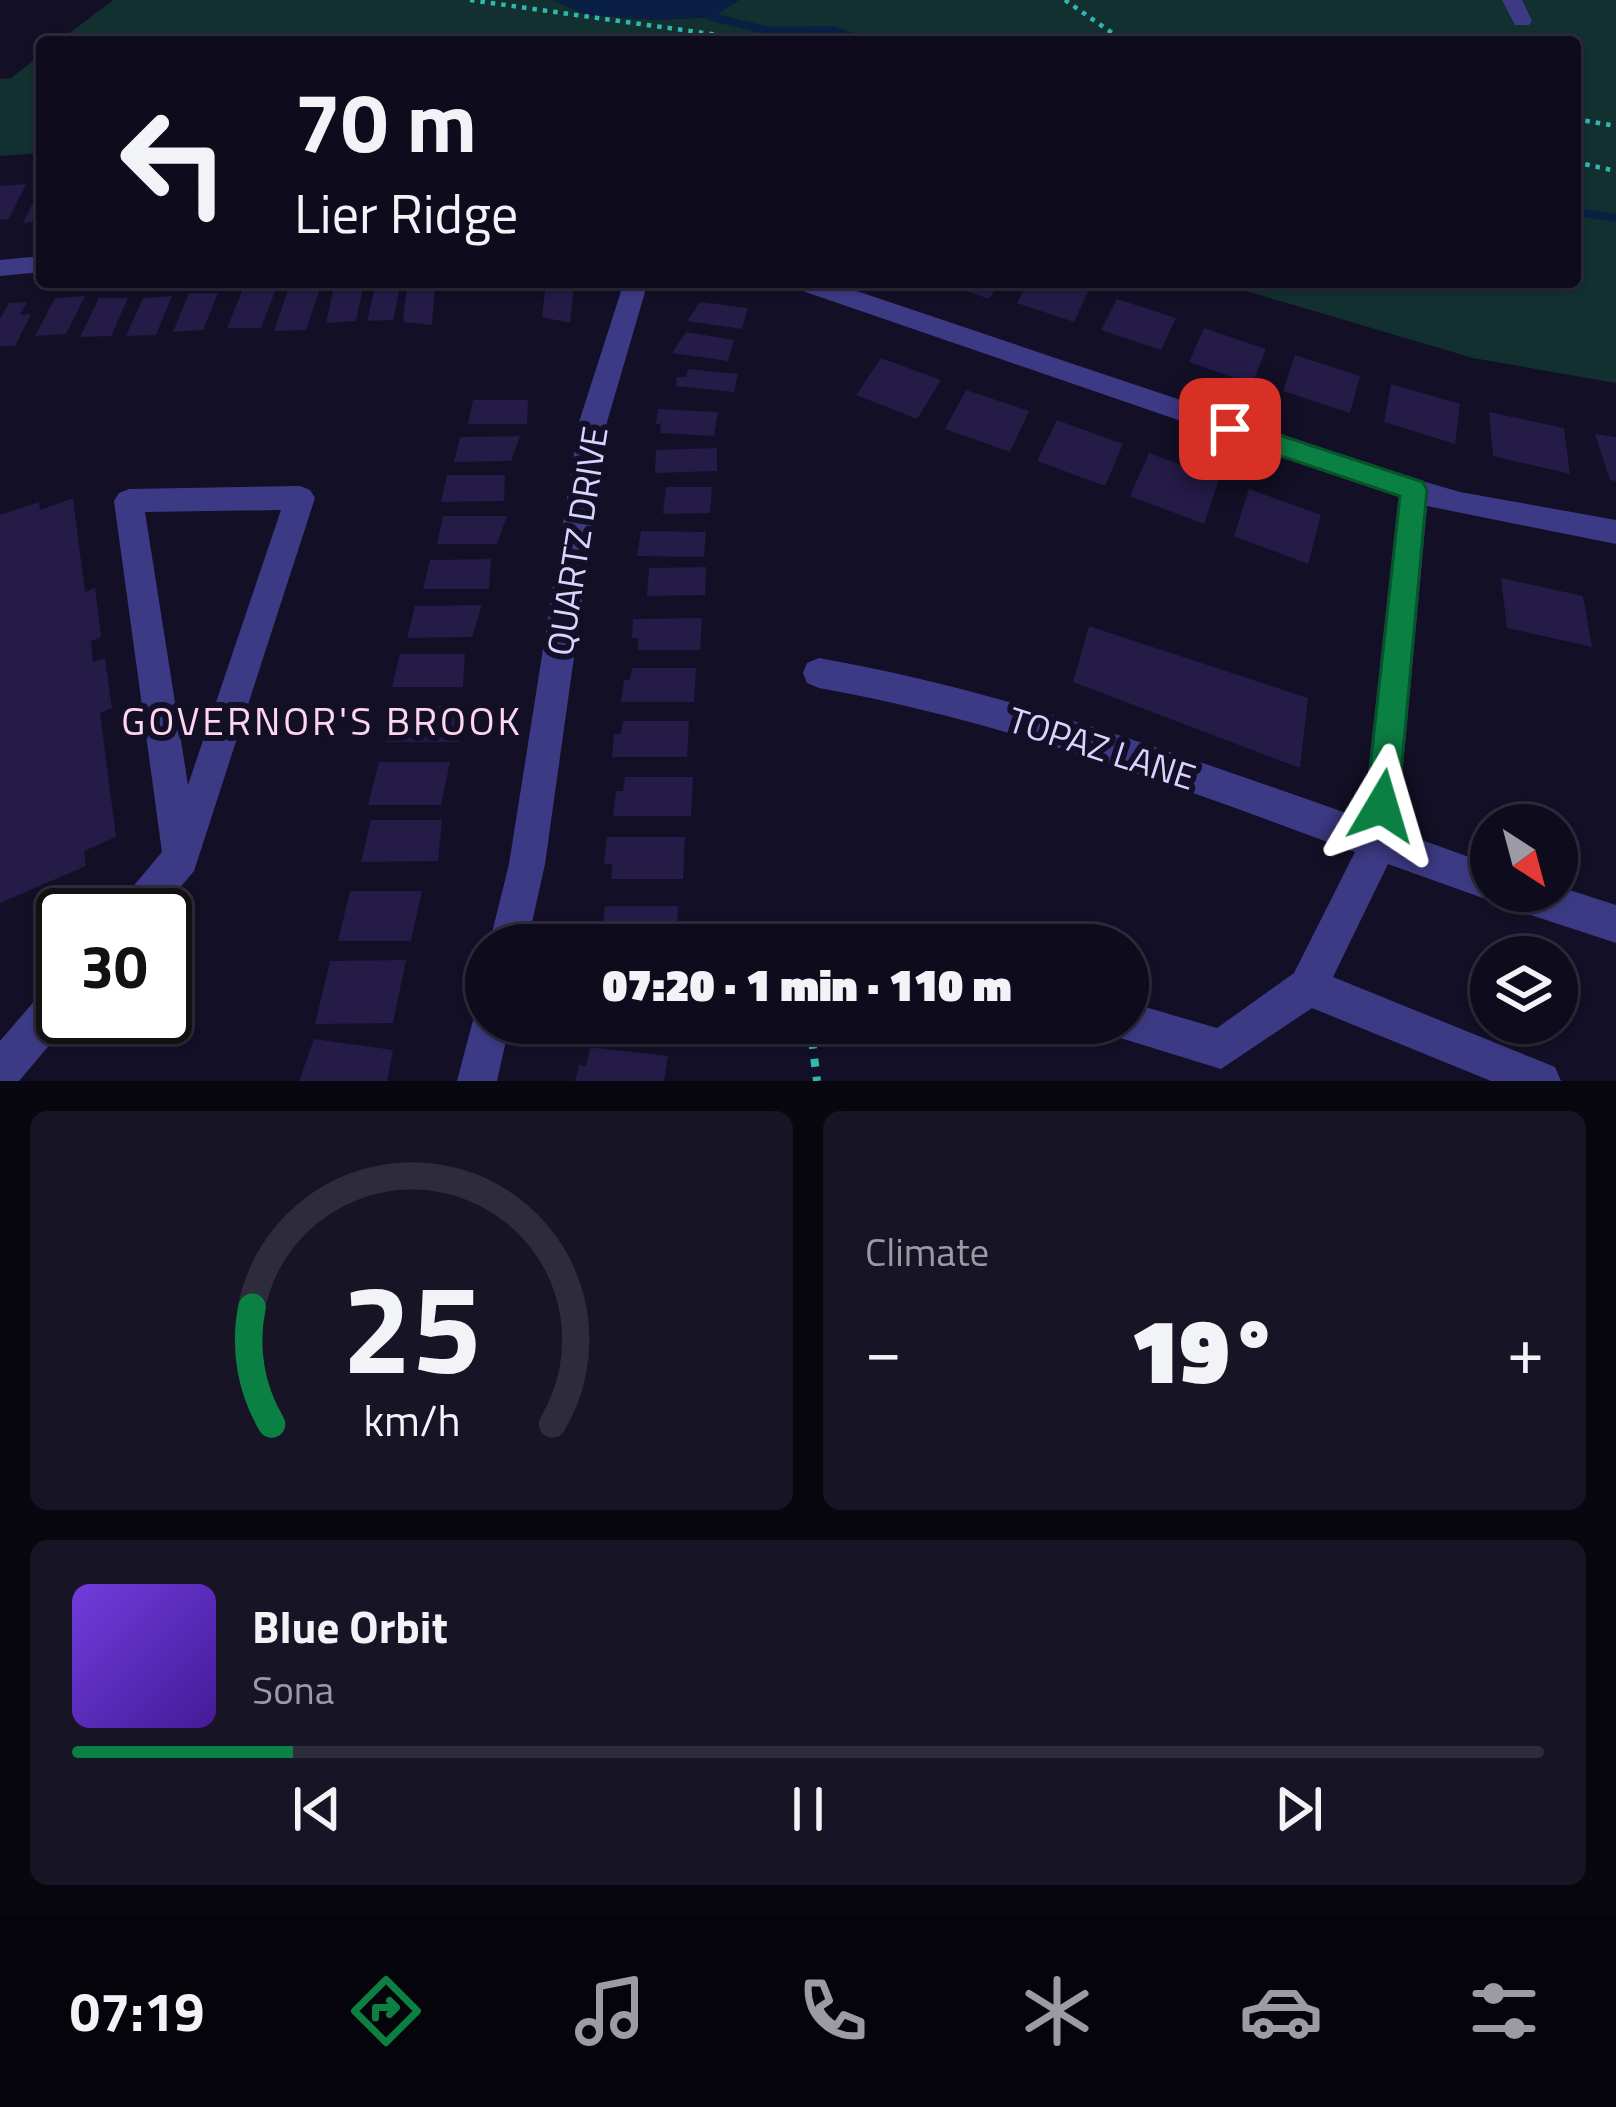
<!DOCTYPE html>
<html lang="en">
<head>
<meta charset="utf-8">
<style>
  body { margin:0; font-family:"Titillium Web",sans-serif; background:#171425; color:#f1f3f6; height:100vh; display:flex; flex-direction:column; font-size:45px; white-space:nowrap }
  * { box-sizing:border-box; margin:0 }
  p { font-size:39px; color:#9b9ba3 }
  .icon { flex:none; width:66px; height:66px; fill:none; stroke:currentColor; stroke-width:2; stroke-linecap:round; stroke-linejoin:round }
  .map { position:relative; height:1081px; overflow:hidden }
  .drawer { display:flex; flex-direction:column; gap:30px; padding:30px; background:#08060f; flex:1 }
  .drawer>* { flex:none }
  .guide { position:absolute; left:36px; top:36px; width:1545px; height:252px; border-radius:12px; box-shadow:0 3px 9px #0004,0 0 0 3px #2e2b3b; background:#0e0b1c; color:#f1f3f6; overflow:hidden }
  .needle { width:78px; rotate:144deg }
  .fabs { position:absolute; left:1470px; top:804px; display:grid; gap:24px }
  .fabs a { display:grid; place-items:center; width:108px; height:108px; border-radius:50%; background:#0e0b1c; box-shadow:0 3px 9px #0004,0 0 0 3px #2e2b3b; font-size:60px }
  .speed { position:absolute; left:36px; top:888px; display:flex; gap:24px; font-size:60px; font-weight:700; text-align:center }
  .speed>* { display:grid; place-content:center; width:156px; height:156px; border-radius:50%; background:#0e0b1c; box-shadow:0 3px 9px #0004,0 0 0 3px #2e2b3b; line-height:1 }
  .speed .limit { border:6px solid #111; border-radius:18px; background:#fff; color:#111 }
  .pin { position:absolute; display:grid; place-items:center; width:102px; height:102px; color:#fff; margin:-51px; border-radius:24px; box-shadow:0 6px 18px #0006 }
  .me { position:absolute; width:132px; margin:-66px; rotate:7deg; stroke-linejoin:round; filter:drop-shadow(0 0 9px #0008) }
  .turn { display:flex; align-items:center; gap:42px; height:252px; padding:0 60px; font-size:54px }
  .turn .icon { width:156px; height:156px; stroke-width:2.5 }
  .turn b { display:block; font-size:84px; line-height:102px }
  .big { font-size:90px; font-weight:800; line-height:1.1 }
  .drawer .card { flex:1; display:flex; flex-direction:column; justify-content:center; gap:18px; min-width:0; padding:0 42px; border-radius:18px; background:#171425 }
  .drawer .dial { align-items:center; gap:0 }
  .dial svg { height:312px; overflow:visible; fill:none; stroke:#2e2b3b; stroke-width:7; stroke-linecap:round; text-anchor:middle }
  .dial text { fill:#f1f3f6; stroke:none }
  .song { display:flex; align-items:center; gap:36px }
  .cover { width:144px; height:144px; border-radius:18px; background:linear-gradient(135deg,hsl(260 70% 55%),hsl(260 70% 35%)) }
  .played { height:12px; border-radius:6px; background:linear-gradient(90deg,#0b8043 15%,#2e2b3b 15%) }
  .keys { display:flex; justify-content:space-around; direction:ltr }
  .heat { display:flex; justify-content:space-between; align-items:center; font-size:66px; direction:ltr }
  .drawer .tiles { flex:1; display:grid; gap:30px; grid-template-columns:1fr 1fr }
  .card:last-child { grid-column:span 2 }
  .trip { position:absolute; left:465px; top:924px; width:684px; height:120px; border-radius:60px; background:#0e0b1c; box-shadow:0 3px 9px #0004,0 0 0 3px #2e2b3b; font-weight:800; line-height:120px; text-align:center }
  .tab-bar { display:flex; height:192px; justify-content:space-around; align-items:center; background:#06040b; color:#9b9ba3 }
  .tab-bar .icon { width:84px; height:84px }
  .tab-bar .selected { color:#0b8043 }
  .tab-bar b { font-size:54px; color:#f1f3f6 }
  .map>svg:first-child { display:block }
  .green { fill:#12302f }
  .water { fill:#0a1f44 }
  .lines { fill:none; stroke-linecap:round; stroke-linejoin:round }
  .stream { stroke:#0a1f44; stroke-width:8 }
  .building { fill:#241b47 }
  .path-far1 { stroke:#2fb8b0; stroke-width:4.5; stroke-dasharray:4.5 6; stroke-linecap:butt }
  .path { stroke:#2fb8b0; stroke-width:8; stroke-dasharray:8 10; stroke-linecap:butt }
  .minor { fill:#3d3a85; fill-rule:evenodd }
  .route { fill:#0b8043; stroke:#07532c; stroke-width:3 }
  .labels { text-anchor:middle; stroke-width:12; stroke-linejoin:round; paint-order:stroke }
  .street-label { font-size:36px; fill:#d9d4ff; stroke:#130f26 }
  .neighbourhood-label { font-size:39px; letter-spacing:3px; fill:#ffd6f0; stroke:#130f26 }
</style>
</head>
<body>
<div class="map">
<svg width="1616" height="1081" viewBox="0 0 1616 1081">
  <rect width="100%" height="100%" fill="#130f26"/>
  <!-- green -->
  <path class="green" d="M113 0H553L586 15 658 20 712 17 739 0H1616V383L1473 358 1216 282H1575V42H58Z
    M42 54V153L0 156V79L11 78Z"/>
  <!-- water -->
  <path class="water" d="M553 0H739L712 17 658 20 586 15Z"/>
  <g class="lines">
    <!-- stream -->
    <path class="stream" d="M712 17 770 31 832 30 868 42
      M1575 212 1616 218"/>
  </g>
  <!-- building -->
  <path class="building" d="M26 184 9 219 0 220V186Z
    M42 184V221L23 223Z
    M401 282 393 320 367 321 376 283Z
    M546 282 574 284 570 323 542 317Z
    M941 282H999L989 299Z
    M1028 282H1065L1089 290 1074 322 1017 303Z
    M364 283 356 321 326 323 334 286Z
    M407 284 435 286 432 325 403 322Z
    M243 289H276L261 328H227Z
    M320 289 306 330 274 331 288 290Z
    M189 293H218L203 330 173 332Z
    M85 296 66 334 35 336 55 298Z
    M172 296 156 335 126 336 143 298Z
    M99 298H128L111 336 80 337Z
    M1117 299 1176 318 1161 350 1101 330Z
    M27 302 20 315 31 314 15 346H0V319L9 303Z
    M700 302 748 308 742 329 687 321Z
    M1204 328 1266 349 1252 384 1189 362Z
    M686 332 734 340 728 361 672 353Z
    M1295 355 1360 376 1350 413 1283 391Z
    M881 358 941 380 917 419 856 395Z
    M688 369 738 374 734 392 675 386 677 377H686Z
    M1391 384 1460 404 1455 444 1384 422Z
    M966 390 1029 411 1010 452 945 429Z
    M473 400H528L527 424H468Z
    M658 409 718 412 714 436 660 433 661 424H656Z
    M1489 412 1564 428 1570 474 1493 456Z
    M1057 420 1123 444 1105 486 1037 461Z
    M1595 434 1616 437V481L1610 480Z
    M520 436 511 461 454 462 460 437Z
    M717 448V471L655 473 656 450Z
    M1149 453 1219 479 1204 524 1130 496Z
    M447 475H505L504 501 441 502Z
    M666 487H712L710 513 663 514Z
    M1249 489 1321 515 1308 564 1234 536Z
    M73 498 85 592 95 588 101 637 91 641 93 662 105 658 112 708 100 713 116 837 84 851 86 866 0 903V515L39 502 40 510Z
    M443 516H507L497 544H437Z
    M641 531 706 532 704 557 637 556Z
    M491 559 489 589H423L430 560Z
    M706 567 705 595 647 596 649 568Z
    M1501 578 1583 596 1592 647 1507 628Z
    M482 605 472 637 407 638 415 606Z
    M702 618 700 650H638V638H632L633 619Z
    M1089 626 1308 698 1300 768 1073 682Z
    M400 654H465L463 687H392Z
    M632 668H696L694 702H621L624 680H630Z
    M394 706H461L459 742H386Z
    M623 721H689L687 757H612L614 734H621Z
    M379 762H450L441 805H368Z
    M625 777H693L691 816H613L616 791H623Z
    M371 820H442L438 861 361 862Z
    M607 837H685L683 879H611L612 864H604Z
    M350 891H422L411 941H338Z
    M605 906H678L676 945H593L595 922H603Z
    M406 960 393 1023 315 1024 330 961Z
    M314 1039 393 1050 387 1081H299Z
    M590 1047 668 1056 664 1081H575L579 1065 586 1066Z"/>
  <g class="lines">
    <!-- path-far1 -->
    <path class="path-far1" d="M470 0 768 42
      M1065 0 1125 42
      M1575 119 1616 126
      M1575 162 1616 171"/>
    <!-- path -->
    <path class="path" d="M810 1023 817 1081"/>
    <!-- minor -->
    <path class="minor" d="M1502 0H1522L1532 21 1529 25H1515Z
      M42 256V272L0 276V260Z
      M624 282H648L607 422 545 864 527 945H489L509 864 579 422Z
      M791 282H830L1415 479 1460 492 1616 520V544L1427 506 1397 831 1491 865V891H1557V886L1616 905V943L1516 910 1500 898 1491 901 1388 864 1333 977 1555 1067 1561 1081H1491L1312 1008 1221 1069 1114 1036 1109 1023H1128V1002L1217 1028 1294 973 1355 852C1179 787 1004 721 819 688L807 683 803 673 807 663 819 658C1006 691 1184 756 1363 819L1399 496 794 288Z
      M300 486 310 490 315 498 194 871 157 915H114L120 902 162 852 114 501 119 493 129 489ZM281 510 188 785 145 512Z
      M63 978V1017H73L19 1081H0V1041L49 984Z
      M486 1005V1023H510L497 1081H457L476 1009Z"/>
  </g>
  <!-- route -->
  <path class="route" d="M1230 419 1423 482 1427 490 1398 806 1394 817 1382 822 1371 817 1366 806 1400 496 1221 436 1218 429 1221 422Z"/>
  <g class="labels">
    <!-- street labels -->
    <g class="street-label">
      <text transform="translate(577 541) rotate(-81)" y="13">QUARTZ DRIVE</text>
      <text transform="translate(1102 748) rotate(18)" y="13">TOPAZ LANE</text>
    </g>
    <!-- neighbourhood labels -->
    <g class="neighbourhood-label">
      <text x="322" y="735">GOVERNOR'S BROOK</text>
    </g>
  </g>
</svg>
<div class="fabs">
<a><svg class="needle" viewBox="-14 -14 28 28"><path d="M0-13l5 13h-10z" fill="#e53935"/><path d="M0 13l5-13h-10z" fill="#9b9ba3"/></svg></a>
<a><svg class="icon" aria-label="layers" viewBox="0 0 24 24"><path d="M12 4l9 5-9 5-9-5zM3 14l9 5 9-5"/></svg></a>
</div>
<div class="speed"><div class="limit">30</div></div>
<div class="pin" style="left:1230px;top:429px;background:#d93025"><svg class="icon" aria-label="arrive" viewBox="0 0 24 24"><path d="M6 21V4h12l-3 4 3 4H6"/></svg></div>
<svg class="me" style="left:1382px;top:806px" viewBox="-20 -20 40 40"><path d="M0-17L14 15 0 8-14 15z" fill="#0b8043" stroke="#fff" stroke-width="4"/></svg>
<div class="trip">07:20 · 1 min · 110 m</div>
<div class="guide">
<div class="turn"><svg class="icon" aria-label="left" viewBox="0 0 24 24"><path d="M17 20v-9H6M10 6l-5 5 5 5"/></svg><div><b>70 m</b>Lier Ridge</div></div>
</div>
</div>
<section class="drawer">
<div class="tiles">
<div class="card dial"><svg viewBox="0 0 100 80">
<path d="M14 69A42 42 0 1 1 86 69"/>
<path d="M14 69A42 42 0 0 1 9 39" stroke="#0b8043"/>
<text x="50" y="56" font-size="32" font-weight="700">25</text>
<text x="50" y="72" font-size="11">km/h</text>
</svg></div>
<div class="card"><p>Climate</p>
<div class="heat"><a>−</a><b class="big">19°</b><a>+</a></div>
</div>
<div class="card">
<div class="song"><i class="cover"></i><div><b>Blue Orbit</b><p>Sona</p></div></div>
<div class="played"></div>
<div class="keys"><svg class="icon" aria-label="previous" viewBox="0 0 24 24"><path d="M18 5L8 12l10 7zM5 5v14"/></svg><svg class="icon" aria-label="pause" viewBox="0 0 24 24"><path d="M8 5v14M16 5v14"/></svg><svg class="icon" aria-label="next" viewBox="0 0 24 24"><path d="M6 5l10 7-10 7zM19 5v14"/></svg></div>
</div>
</div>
</section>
<nav class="tab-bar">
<b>07:19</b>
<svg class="icon selected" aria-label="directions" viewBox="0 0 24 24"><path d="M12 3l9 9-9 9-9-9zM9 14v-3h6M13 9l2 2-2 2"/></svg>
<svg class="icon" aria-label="music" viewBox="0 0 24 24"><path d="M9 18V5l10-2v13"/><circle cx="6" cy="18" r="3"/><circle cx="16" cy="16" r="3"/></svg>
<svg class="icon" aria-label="phone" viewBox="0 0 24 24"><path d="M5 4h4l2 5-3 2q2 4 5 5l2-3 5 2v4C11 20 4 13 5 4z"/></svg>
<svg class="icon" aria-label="climate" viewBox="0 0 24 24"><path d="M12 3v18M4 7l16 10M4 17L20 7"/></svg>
<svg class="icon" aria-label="car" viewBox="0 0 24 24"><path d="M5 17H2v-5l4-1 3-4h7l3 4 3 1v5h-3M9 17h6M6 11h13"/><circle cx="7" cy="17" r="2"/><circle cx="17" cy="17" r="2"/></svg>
<svg class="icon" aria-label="filters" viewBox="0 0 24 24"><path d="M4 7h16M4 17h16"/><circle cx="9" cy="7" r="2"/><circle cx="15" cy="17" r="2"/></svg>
</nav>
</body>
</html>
